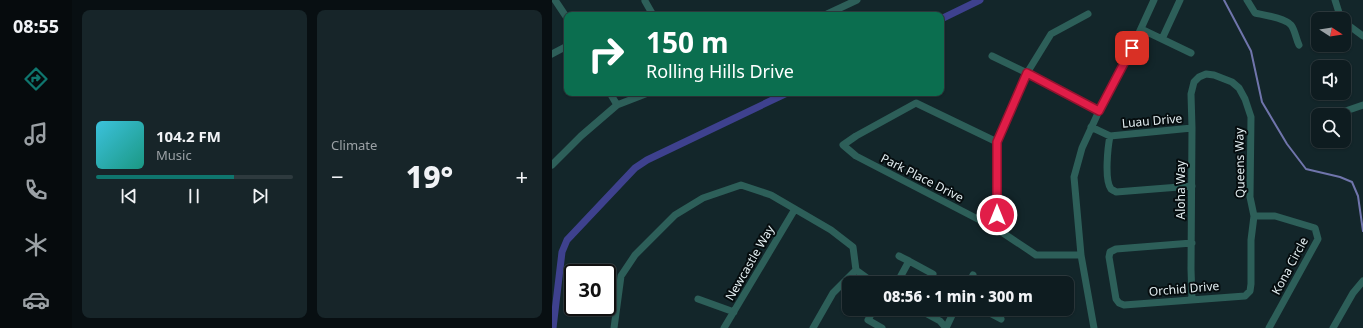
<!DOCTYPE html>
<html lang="en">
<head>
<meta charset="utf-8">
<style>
  body { margin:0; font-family:"Noto Sans",sans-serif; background:#172529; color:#f1f3f6; height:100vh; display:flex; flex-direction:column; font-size:15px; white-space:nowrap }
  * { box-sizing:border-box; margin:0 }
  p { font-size:13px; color:#9ba1a5 }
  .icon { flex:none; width:22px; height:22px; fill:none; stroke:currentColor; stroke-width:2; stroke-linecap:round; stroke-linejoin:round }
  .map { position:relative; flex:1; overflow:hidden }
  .panel { display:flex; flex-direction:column; gap:10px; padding:10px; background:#080f12; width:480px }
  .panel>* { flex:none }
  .banner { position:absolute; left:12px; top:12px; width:380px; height:84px; border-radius:8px; box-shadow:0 1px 3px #0004,0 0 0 1px #2e3a3e; background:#0b6e4f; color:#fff; overflow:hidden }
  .needle { width:26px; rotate:102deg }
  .controls { position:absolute; left:759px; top:12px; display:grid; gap:8px }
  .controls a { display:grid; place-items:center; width:40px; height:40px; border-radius:8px; background:#0e1c20; box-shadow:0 1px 3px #0004,0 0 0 1px #2e3a3e; font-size:20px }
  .speed { position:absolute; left:12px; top:264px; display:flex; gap:8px; font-size:20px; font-weight:700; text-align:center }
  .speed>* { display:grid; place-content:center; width:52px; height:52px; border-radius:50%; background:#0e1c20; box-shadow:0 1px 3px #0004,0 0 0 1px #2e3a3e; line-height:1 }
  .speed .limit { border:2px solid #111; border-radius:6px; background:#fff; color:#111 }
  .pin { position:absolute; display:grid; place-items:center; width:34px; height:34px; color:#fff; margin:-17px; border-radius:8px; box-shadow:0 2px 6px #0006 }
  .me { position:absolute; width:44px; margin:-22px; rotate:0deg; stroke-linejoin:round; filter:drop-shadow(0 0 3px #0008) }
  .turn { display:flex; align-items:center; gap:14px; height:84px; padding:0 16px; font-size:18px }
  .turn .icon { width:52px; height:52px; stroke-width:2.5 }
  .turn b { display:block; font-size:28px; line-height:34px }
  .big { font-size:30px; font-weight:800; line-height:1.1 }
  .panel .widget { flex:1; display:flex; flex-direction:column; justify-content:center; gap:6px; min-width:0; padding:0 14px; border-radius:8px; background:#172529 }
  .song { display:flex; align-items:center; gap:12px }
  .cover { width:48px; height:48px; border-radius:6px; background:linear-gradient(135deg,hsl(190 70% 55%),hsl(170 70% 35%)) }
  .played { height:4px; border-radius:2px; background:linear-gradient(90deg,#0f766e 70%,#2e3a3e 70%) }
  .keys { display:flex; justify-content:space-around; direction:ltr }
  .heat { display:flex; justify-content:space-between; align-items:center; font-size:22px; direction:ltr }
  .panel .tiles { flex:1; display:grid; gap:10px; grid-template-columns:repeat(2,1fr) }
  .trip { position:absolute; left:290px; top:276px; width:232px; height:40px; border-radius:8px; background:#0e1c20; box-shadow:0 1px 3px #0004,0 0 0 1px #2e3a3e; font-weight:800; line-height:40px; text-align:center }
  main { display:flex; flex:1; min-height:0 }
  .menu { display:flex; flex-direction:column; width:72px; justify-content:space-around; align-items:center; background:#060b0d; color:#9ba1a5 }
  .menu .icon { width:28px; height:28px }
  .menu .active { color:#0f766e }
  .menu b { font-size:18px; color:#f1f3f6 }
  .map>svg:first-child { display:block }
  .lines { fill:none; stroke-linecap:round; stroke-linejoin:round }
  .stream { stroke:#7075ac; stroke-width:2 }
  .canal { stroke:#3e418e; stroke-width:7 }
  .minor { stroke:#2d5f59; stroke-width:7 }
  .route-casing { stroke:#92132f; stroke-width:10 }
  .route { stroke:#e11d48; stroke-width:7 }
  .labels { text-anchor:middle; stroke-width:4; stroke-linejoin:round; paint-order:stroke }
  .street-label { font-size:12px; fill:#e4eff2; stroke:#060d0f }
</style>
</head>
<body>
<main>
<nav class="menu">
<b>08:55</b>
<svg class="icon active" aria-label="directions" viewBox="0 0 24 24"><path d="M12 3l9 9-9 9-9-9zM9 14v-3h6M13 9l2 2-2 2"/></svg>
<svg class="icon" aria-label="music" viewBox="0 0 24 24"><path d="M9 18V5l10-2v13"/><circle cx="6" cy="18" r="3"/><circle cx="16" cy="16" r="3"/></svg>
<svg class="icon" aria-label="phone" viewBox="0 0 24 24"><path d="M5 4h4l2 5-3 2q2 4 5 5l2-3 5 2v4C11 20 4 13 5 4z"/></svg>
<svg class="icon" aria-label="climate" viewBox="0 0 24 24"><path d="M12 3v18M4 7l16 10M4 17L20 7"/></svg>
<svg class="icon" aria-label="car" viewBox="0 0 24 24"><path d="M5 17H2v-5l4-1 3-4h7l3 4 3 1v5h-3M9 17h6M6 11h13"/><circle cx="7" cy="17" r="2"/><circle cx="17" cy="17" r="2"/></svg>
</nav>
<section class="panel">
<div class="tiles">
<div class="widget">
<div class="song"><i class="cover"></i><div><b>104.2 FM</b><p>Music</p></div></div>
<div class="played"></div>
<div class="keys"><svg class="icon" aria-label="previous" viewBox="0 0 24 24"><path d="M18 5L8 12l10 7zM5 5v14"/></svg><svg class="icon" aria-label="pause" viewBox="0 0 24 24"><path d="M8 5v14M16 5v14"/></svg><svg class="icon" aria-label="next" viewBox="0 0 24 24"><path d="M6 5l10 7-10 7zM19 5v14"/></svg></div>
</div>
<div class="widget"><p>Climate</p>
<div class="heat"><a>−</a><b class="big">19°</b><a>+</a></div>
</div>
</div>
</section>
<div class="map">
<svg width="811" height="328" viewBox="0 0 811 328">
  <rect width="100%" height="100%" fill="#13262a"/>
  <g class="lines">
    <!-- stream -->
    <path class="stream" d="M672 0 699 51 710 102 735 144 754 169 788 177 800 182 806 196 811 231"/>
    <!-- canal -->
    <path class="canal" d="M389 19 428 0
      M1 328 10 252 15 240 83 168 95 160 235 93"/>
    <!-- minor -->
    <path class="minor" d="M3 0 15 18
      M695 0 703 13C712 15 733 18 739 25 743 30 744 39 747 45
      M783 0 789 19
      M93 1 101 15
      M273 15 305 0
      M792 22 811 36
      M589 29 639 53
      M610 39 628 0
      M0 54 15 46
      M440 56 475 73 547 111
      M58 93 65 105
      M782 115 811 105
      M539 127 558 136 640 128
      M558 136C556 146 552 180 559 189 560 190 563 191 564 192L640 186
      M445 142 364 103 304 136 291 145 304 156 445 229 484 255H529
      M0 165 29 136 65 105 96 93
      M702 216H723L763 228 766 239 717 328
      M445 229V142L475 73 499 34 536 14
      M640 243 564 249 558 252 557 257 564 299 567 303 572 305 693 296 698 291 699 284V240L702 216 698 197 699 117 693 99 687 88 680 82 662 75 654 74 647 77 642 82 639 94 640 128 639 269 640 299
      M347 256 357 261
      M345 283 357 261 381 274
      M417 283 421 275
      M146 299 182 312
      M322 309 316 320 330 328
      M366 309 388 321 394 328
      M430 309 449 319
      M62 328 69 276 83 255 123 215 151 198 189 185 219 195 279 230 301 247 304 270 322 283
      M172 328 243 209
      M261 328 281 293 304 270
      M394 328 403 309
      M542 328 529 255 522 177 530 148 547 111 586 35 602 0
      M781 328 801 293 811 281"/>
  </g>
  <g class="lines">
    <!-- route casing -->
    <g class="route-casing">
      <path id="route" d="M445 215V142L475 73 547 111 580 48"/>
    </g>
    <!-- route -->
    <use href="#route" class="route"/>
  </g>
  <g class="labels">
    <!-- street labels -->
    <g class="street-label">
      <text transform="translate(600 121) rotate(-5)" y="4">Luau Drive</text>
      <text transform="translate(688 163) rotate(-91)" y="4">Queens Way</text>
      <text transform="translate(370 178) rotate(27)" y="4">Park Place Drive</text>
      <text transform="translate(629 190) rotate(-90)" y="4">Aloha Way</text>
      <text transform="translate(198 263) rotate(-60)" y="4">Newcastle Way</text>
      <text transform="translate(738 266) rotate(-62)" y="4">Kona Circle</text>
      <text transform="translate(632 289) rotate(-5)" y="4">Orchid Drive</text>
    </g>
  </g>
</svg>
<div class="controls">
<a><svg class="needle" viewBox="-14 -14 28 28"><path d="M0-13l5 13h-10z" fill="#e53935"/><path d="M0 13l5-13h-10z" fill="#9ba1a5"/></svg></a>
<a><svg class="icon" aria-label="sound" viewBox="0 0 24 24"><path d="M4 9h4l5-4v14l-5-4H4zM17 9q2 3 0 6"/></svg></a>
<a><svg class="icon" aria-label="search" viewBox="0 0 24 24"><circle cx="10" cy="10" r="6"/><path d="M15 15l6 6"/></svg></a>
</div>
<div class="speed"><div class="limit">30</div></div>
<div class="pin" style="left:580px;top:48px;background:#d93025"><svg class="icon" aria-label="arrive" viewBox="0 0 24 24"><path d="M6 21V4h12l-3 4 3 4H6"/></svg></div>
<svg class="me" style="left:445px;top:215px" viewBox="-20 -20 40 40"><circle r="17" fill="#e11d48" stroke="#fff" stroke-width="3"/><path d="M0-11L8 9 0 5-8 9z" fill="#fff"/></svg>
<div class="trip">08:56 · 1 min · 300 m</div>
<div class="banner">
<div class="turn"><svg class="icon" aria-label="right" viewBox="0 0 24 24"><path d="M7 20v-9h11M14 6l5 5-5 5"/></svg><div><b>150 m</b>Rolling Hills Drive</div></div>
</div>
</div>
</main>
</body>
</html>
